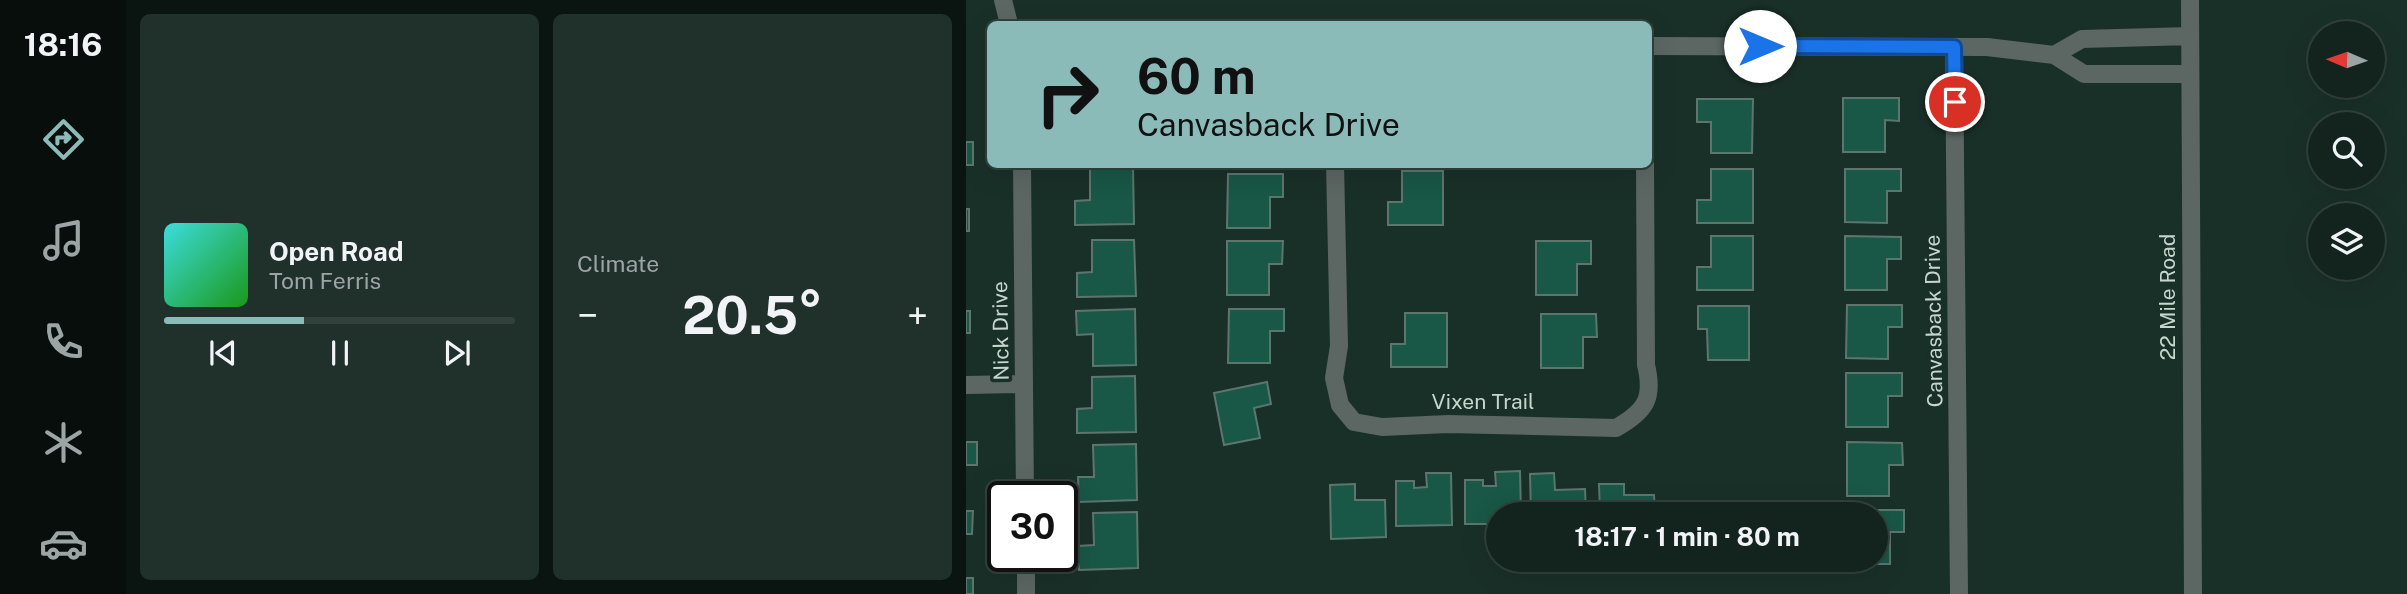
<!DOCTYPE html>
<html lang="en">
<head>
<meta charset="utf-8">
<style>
  body { margin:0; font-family:"Public Sans",sans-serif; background:#20302b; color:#f1f3f6; height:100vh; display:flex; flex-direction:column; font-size:26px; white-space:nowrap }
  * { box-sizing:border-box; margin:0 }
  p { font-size:23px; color:#9da4a4 }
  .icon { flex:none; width:38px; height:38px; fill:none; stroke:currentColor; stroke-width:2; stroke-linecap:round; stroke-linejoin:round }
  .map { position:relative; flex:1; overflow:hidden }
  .side { display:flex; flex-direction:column; gap:14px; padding:14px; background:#0a1410; width:840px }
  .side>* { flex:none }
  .hud { position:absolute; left:21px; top:21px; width:665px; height:147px; border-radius:10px; box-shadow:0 7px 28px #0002,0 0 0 2px #32413c; background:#8bbbb9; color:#111; overflow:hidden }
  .needle { width:46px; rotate:272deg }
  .buttons { position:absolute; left:1342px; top:21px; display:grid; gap:14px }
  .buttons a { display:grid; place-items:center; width:77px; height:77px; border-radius:50%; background:#13241e; box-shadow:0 7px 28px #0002,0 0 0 2px #32413c; font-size:35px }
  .speed { position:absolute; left:21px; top:481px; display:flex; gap:14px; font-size:35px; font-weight:700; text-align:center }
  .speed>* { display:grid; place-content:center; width:91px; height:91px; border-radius:50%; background:#13241e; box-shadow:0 7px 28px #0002,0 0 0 2px #32413c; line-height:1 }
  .speed .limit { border:4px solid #111; border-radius:10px; background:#fff; color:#111 }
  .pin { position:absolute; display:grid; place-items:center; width:60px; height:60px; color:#fff; margin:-30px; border:4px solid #fff; border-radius:50%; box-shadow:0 2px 7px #0007 }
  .me { position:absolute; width:77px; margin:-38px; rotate:90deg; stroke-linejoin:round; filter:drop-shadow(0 0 5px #0008) }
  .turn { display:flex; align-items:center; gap:24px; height:147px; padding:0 35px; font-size:32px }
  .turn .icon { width:91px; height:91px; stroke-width:2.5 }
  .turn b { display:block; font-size:49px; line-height:60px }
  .big { font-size:52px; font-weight:700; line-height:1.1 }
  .side .widget { flex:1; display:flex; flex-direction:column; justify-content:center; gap:10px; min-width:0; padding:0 24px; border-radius:10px; background:#20302b }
  .song { display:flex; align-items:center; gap:21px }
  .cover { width:84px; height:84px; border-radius:10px; background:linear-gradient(135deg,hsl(180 70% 55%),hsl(120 70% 35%)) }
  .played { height:7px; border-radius:4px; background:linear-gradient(90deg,#8bbbb9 40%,#32413c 40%) }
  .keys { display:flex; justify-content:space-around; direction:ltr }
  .heat { display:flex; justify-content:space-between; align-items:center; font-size:38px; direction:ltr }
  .side .tiles { flex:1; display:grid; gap:14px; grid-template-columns:repeat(2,1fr) }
  .trip { position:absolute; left:520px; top:502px; width:402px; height:70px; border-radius:35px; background:#13241e; box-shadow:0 7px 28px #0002,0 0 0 2px #32413c; font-weight:700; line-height:70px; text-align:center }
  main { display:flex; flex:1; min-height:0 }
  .tabs { display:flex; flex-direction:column; width:126px; justify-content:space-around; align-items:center; background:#080e0c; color:#9da4a4 }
  .tabs .icon { width:49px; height:49px }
  .tabs .selected { color:#8bbbb9 }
  .tabs b { font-size:32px; color:#f1f3f6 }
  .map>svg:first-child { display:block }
  .building { fill:#195746; stroke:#5d766d; stroke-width:2 }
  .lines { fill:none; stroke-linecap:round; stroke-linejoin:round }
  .minor { stroke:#5c6662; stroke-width:18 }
  .route-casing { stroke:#114b97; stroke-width:18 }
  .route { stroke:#1a73e8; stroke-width:12 }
  .labels { text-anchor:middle; stroke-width:7; stroke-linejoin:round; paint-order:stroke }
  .street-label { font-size:21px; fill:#c7d5cf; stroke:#193028 }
</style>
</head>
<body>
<main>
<nav class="tabs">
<b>18:16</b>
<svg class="icon selected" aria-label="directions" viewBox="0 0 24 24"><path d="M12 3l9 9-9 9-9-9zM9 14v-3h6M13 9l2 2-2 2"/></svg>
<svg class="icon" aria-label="music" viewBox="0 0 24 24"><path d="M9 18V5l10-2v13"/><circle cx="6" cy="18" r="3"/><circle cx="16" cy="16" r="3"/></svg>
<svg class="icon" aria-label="phone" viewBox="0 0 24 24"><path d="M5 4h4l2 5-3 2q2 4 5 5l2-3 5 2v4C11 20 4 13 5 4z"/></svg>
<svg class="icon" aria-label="climate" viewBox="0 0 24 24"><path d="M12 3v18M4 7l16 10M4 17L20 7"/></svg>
<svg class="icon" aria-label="car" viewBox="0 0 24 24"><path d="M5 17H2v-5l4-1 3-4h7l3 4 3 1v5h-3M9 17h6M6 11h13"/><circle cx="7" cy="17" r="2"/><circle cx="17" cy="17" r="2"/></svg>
</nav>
<section class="side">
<div class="tiles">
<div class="widget">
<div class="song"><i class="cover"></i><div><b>Open Road</b><p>Tom Ferris</p></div></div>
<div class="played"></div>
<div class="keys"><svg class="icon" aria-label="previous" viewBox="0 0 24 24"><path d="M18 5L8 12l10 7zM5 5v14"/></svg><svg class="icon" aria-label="pause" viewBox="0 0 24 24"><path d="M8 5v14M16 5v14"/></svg><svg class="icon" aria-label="next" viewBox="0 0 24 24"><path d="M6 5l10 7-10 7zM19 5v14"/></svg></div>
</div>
<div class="widget"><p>Climate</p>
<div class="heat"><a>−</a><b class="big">20.5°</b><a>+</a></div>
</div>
</div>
</section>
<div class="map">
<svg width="1441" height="594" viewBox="0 0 1441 594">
  <rect width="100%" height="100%" fill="#193028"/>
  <!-- building -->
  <path class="building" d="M877 98H933V121L919 120V152H877Z
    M731 99H787L786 153H745V122H731Z
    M0 142H7V165H0Z
    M167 167 168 224 109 225V201L124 200V168Z
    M745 169H787V223H731V200H745Z
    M879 169H935V191H921V223L879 222Z
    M436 171H477V225H422V202H436Z
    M262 174H317V197H304V228H261Z
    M0 209H3V231H0Z
    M745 236H787V290H731V267H745Z
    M879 236 935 237V259H921V290H879Z
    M126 240H168L170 296 111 297V273L126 272Z
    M261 241H317L316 264H303V295H261Z
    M570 241H625V264H611V295H570Z
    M881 305H936V327H922V359L880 358Z
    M732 306H783V360H742L741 329H732Z
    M169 309 170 365 127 366V334L111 335 110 311Z
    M263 309H318V331H304V363H262Z
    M0 311H4V333H0Z
    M439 313H481V367H425V344H439Z
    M575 314H630L631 337H617V368H575Z
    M880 373H936V396H922V427H880Z
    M169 376 170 432 111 433V409L126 408V377Z
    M301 382 305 404 288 408 294 438 258 445 248 393Z
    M0 442H11V465H0Z
    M881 442 936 443 937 465H923V496H881Z
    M170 444 171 500 113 502 112 477H128L127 445Z
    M554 471 555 514H532V524H499V480H517V486H530L529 472Z
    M460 473H485L486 525 430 526V481H448V488L461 487Z
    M588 473 589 490 619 489 620 514H565L564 474Z
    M389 484V500H419L420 537 365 539 364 485Z
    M633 484H658V495H688L689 514H634Z
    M883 510H938V532H924V564H883V560H910V514H883Z
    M0 511H7L6 534H0Z
    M171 512 172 568 113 570 112 546 128 545 127 513Z
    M0 578H7V594H0Z"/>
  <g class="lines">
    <!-- minor -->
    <path class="minor" d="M37 0 43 24
      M1224 0 1227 594
      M682 46 1021 47 1088 55 1118 74H1223
      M988 47 993 594
      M1088 55 1116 39 1224 36
      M56 164 59 497
      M369 164 373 346 368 378 374 405 388 422 416 427 482 424 650 428C680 411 688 398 680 365L679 164
      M0 385 58 384
      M60 556V594"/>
  </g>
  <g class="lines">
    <!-- route casing -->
    <g class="route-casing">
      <path id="route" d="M794 46 988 47 989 102"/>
    </g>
    <!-- route -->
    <use href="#route" class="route"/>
  </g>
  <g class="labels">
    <!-- street labels -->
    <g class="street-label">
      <text transform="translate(1202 297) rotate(-90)" y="7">22 Mile Road</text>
      <text transform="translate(968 321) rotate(-91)" y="7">Canvasback Drive</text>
      <text transform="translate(35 331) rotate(-91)" y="7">Nick Drive</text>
      <text x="517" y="409">Vixen Trail</text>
    </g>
  </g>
</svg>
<div class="buttons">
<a><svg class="needle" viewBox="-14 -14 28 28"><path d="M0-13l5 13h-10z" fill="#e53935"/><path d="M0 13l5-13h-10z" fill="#9da4a4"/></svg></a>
<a><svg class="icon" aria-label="search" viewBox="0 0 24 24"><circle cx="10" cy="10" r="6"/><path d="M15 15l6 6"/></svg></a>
<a><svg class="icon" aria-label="layers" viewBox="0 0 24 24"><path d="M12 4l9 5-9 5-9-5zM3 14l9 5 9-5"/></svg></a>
</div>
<div class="speed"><div class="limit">30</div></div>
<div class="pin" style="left:989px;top:102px;background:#d93025"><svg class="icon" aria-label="arrive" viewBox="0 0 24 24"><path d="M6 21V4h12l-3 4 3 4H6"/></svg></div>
<svg class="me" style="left:794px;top:46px" viewBox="-20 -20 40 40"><circle r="19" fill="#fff"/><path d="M0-13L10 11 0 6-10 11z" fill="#1a73e8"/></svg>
<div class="trip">18:17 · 1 min · 80 m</div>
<div class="hud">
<div class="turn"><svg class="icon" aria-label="right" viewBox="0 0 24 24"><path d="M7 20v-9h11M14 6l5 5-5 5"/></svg><div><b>60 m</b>Canvasback Drive</div></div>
</div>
</div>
</main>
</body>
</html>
